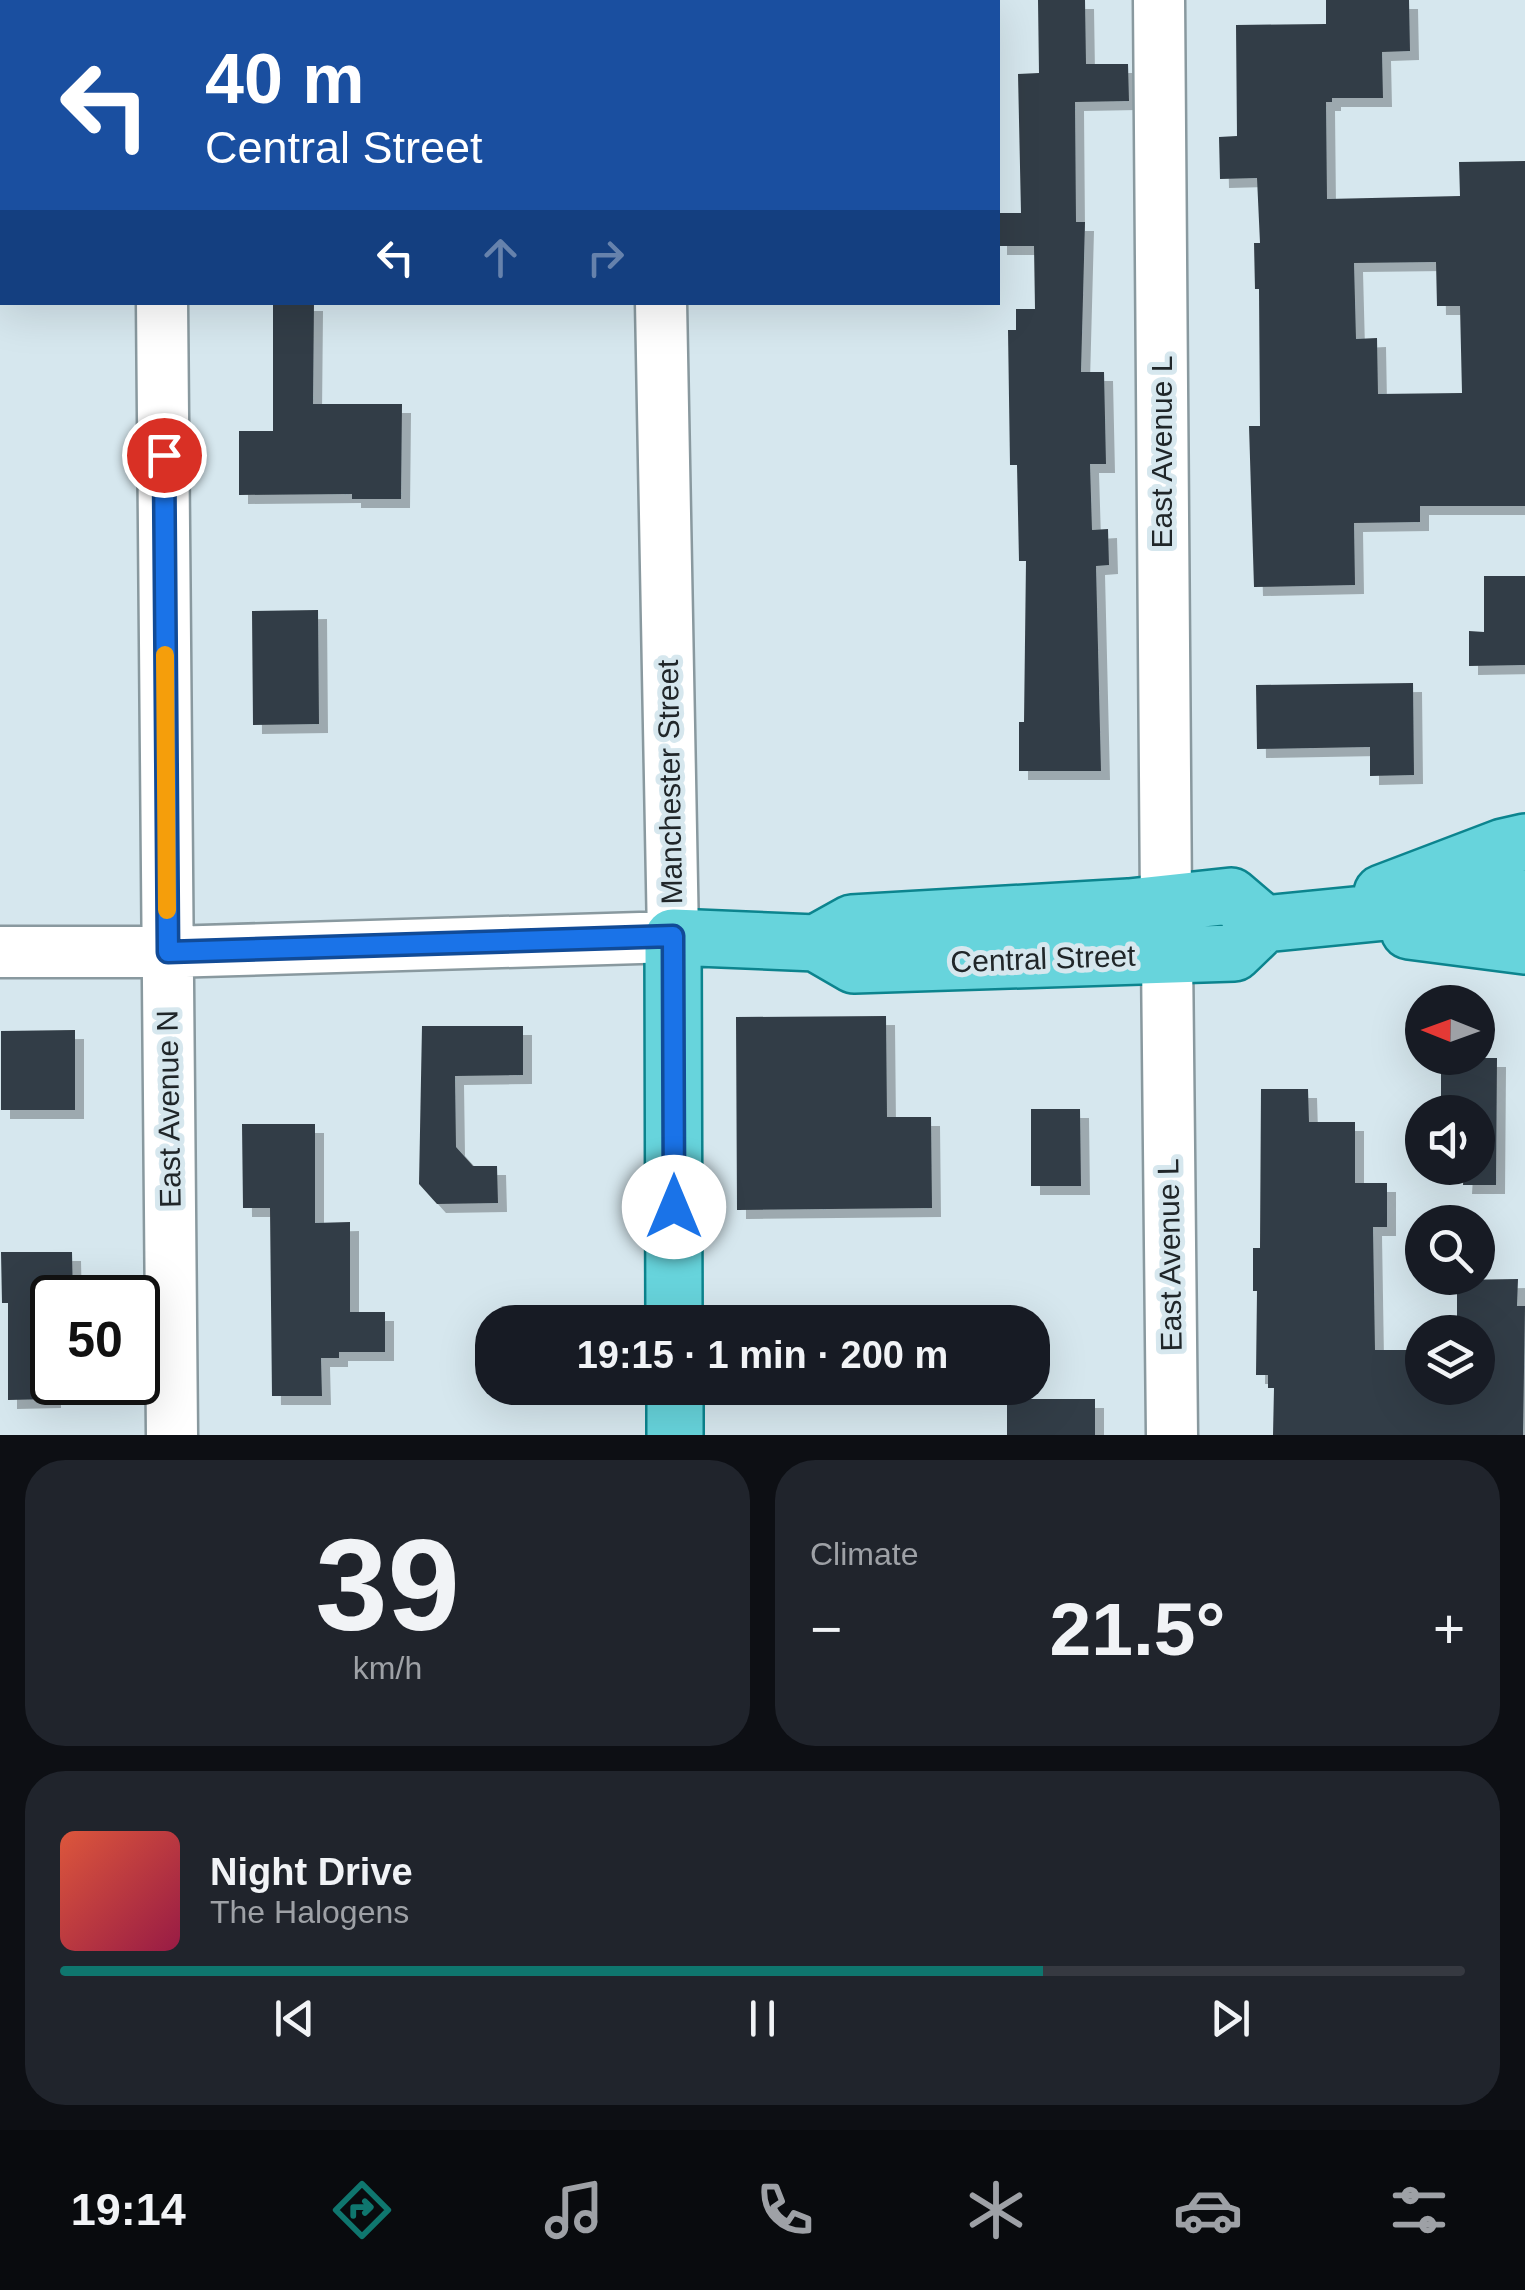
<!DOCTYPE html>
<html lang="en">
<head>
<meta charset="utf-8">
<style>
  body { margin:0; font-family:Helvetica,sans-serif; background:#20242c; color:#f1f3f6; height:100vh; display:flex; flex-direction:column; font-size:38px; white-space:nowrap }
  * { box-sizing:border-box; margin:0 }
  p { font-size:32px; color:#9ea1a6 }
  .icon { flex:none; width:55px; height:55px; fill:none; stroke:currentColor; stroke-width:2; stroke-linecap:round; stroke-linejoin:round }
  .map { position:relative; height:1435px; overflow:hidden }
  .details { display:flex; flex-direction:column; gap:25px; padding:25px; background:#0d0f14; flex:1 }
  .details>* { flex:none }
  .banner { position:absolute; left:0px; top:0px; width:1000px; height:305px; box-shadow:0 10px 40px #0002; background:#1a4fa0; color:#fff; overflow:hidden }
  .needle { width:65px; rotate:271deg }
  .controls { position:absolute; left:1405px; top:985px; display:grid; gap:20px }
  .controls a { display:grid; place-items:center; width:90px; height:90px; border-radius:50%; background:#171b24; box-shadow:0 10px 40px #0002; font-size:50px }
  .speed { position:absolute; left:30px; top:1275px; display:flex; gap:20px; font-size:50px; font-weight:700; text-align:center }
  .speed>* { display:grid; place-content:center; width:130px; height:130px; border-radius:50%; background:#171b24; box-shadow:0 10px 40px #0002; line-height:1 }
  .speed .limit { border:5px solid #111; border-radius:15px; background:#fff; color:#111 }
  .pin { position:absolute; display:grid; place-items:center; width:85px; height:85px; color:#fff; margin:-42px; border:5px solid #fff; border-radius:50%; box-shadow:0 2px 10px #0007 }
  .me { position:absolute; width:110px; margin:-55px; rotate:0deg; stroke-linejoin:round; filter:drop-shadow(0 0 8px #0008) }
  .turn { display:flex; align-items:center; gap:35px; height:210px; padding:0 40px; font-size:45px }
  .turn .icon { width:130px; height:130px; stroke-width:2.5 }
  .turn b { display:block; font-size:70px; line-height:85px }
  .lanes { display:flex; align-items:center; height:95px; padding:0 40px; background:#0003; justify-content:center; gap:50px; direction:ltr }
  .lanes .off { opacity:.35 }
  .big { font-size:75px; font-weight:700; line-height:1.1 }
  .details .card { flex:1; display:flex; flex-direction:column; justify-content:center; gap:15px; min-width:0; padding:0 35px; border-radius:40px; background:#20242c }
  .details .dial { align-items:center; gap:0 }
  .dial b { font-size:130px; line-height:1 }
  .song { display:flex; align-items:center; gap:30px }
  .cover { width:120px; height:120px; border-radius:15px; background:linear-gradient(135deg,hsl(10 70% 55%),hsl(340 70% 35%)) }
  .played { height:10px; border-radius:5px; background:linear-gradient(90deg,#0f766e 70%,#363941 70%) }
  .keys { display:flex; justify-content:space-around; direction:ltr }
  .heat { display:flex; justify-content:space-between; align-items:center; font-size:55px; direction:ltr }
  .details .tiles { flex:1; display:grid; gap:25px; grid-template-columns:1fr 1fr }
  .card:last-child { grid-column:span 2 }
  .trip { position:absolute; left:475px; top:1305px; width:575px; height:100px; border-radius:40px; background:#171b24; box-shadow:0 10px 40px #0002; font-weight:700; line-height:100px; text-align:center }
  .dock { display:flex; height:160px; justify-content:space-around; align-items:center; background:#090b0e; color:#9ea1a6 }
  .dock .icon { width:70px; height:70px }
  .dock .selected { color:#0f766e }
  .dock b { font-size:45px; color:#f1f3f6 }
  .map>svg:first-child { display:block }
  .building { fill:#333d46; fill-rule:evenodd; filter:url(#shadow) }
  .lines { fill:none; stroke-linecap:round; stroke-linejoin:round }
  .minor-casing { stroke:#89999f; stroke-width:55 }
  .major-casing { stroke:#0c848e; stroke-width:60 }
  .minor { stroke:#fff; stroke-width:50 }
  .major { stroke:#67d4dc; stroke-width:55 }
  .route-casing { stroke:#114b97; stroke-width:25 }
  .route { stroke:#1a73e8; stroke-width:18 }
  .slow { stroke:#f59e0b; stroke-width:18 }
  .labels { text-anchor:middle; stroke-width:10; stroke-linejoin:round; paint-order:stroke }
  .street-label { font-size:30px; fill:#202629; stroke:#d6e7ee }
</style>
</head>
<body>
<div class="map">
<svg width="1525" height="1435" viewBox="0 0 1525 1435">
  <defs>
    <filter id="shadow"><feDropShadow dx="9" dy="9" stdDeviation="0" flood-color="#0004"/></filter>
  </defs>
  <rect width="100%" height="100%" fill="#d6e7ee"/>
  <!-- building -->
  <path class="building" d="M1038 0H1085L1086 64H1128L1129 101 1075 102 1076 222H1085L1081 372H1104L1106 464H1090L1092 530 1108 529 1109 565 1096 566 1101 771H1019V722H1024L1026 561H1019L1017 465H1010L1008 330H1016V309H1035L1034 246H998V213H1021L1018 74 1039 73Z
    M1326 0H1409L1410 51 1382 52 1383 98H1332V102H1326L1327 199 1460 196 1459 162 1525 161V506H1420V522L1354 523 1355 585 1254 587 1249 426H1260L1259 289H1255L1254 243H1260L1257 178 1220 179 1219 137 1237 136 1236 25 1326 24ZM1436 262 1437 306H1460L1462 393 1378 394 1377 338 1356 339 1354 263Z
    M273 302H314L313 404H402L401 499H352V494L239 495V431H273Z
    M1484 576H1525V665L1469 666V631L1484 632Z
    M318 610 319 724 253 725 252 611Z
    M1413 683 1414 775 1370 776V747L1257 749 1256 685Z
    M886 1016 887 1117H931L932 1208 737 1210 736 1017Z
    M422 1026H523V1075L455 1076 456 1147 473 1166H497L498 1203 437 1204 419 1184Z
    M75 1030V1110H1V1031Z
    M1441 1058H1497L1496 1185H1463L1464 1168H1478V1112H1441Z
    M1261 1089H1308L1309 1122H1355V1183H1387V1227H1373L1375 1350H1422V1388H1478V1332H1457V1280L1518 1279 1517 1306H1525L1523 1435H1273L1274 1388H1268V1375H1256L1257 1291H1253V1248H1260Z
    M1031 1109H1080L1081 1186H1031Z
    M242 1124H315V1223L350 1222V1312H385V1352H339V1358H321L322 1396H272L270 1208H243Z
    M1 1252H72L73 1298H52V1399L8 1400V1303H2Z
    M1007 1399H1095V1435H1007Z"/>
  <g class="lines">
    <!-- minor casing -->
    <g class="minor-casing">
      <path id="minor" d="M160 0V2
        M655 0V2
        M1159 0 1166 903
        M162 302 172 1435
        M0 952H168L673 937 661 302
        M1167 955 1172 1435"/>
    </g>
    <!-- major casing -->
    <g class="major-casing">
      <path id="major" d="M1382 893 1503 847 1525 842
        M1409 931 1525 946
        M816 943 852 923 1129 907 1231 896 1264 924
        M674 1322 673 937 816 943 854 965 1234 953 1264 924 1525 898
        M675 1388V1435"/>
    </g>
    <!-- minor -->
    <use href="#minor" class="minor"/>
    <!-- major -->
    <use href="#major" class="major"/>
  </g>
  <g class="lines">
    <!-- route casing -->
    <g class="route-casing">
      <path id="route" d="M164 455 168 952 673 936 674 1207"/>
    </g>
    <!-- route -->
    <use href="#route" class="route"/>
    <!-- slow -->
    <path class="slow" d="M165 655 167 910"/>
  </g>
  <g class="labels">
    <!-- street labels -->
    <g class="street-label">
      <text transform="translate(1162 452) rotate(-90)" y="10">East Avenue L</text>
      <text transform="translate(670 782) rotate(-91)" y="10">Manchester Street</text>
      <text transform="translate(1043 959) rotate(-2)" y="10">Central Street</text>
      <text transform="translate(169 1109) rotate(-91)" y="10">East Avenue N</text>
      <text transform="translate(1170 1255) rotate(-91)" y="10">East Avenue L</text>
    </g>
  </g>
</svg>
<div class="controls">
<a><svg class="needle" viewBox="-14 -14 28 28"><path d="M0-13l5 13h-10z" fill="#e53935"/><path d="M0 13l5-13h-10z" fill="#9ea1a6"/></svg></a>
<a><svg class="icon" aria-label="sound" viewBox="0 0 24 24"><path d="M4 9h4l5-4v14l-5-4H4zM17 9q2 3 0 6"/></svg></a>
<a><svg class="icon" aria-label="search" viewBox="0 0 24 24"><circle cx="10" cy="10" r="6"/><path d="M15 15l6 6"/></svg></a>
<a><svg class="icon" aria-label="layers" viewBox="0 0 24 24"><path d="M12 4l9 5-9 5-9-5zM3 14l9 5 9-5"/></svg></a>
</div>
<div class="speed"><div class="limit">50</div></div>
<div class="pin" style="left:164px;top:455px;background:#d93025"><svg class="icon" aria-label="arrive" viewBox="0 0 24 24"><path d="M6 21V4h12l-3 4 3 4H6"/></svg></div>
<svg class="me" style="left:674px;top:1207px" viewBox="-20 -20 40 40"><circle r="19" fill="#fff"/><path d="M0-13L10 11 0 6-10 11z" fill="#1a73e8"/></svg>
<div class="trip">19:15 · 1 min · 200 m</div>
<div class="banner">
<div class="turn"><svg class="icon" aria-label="left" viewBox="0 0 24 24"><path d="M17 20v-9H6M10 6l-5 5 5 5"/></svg><div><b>40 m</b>Central Street</div></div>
<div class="lanes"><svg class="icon" aria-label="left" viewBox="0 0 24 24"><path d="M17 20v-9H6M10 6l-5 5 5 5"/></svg><svg class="icon off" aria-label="ahead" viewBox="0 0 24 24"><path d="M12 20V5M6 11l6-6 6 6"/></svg><svg class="icon off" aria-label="right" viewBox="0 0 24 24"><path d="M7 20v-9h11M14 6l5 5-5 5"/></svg></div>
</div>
</div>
<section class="details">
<div class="tiles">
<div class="card dial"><b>39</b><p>km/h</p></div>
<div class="card"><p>Climate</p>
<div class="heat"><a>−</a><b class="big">21.5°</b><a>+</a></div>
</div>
<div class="card">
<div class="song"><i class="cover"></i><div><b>Night Drive</b><p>The Halogens</p></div></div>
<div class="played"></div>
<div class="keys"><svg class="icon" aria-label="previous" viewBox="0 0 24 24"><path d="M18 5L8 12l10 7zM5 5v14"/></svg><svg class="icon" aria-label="pause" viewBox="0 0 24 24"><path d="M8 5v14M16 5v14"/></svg><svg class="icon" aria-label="next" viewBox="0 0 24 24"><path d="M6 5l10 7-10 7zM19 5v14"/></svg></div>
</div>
</div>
</section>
<nav class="dock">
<b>19:14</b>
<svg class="icon selected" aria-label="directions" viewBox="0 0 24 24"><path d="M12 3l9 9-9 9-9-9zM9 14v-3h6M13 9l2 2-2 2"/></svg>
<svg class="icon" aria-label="music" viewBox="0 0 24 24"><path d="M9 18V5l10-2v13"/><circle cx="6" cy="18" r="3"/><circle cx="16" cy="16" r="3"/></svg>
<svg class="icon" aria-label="phone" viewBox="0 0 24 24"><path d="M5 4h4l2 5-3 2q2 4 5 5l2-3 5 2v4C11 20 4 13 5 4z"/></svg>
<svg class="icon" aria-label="climate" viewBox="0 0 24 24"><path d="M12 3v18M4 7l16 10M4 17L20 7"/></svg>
<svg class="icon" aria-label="car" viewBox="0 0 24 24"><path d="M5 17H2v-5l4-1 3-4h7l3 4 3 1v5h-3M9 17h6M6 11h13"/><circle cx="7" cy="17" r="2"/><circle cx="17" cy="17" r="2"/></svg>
<svg class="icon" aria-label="filters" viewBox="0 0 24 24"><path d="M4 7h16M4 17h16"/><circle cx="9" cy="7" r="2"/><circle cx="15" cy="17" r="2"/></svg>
</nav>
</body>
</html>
